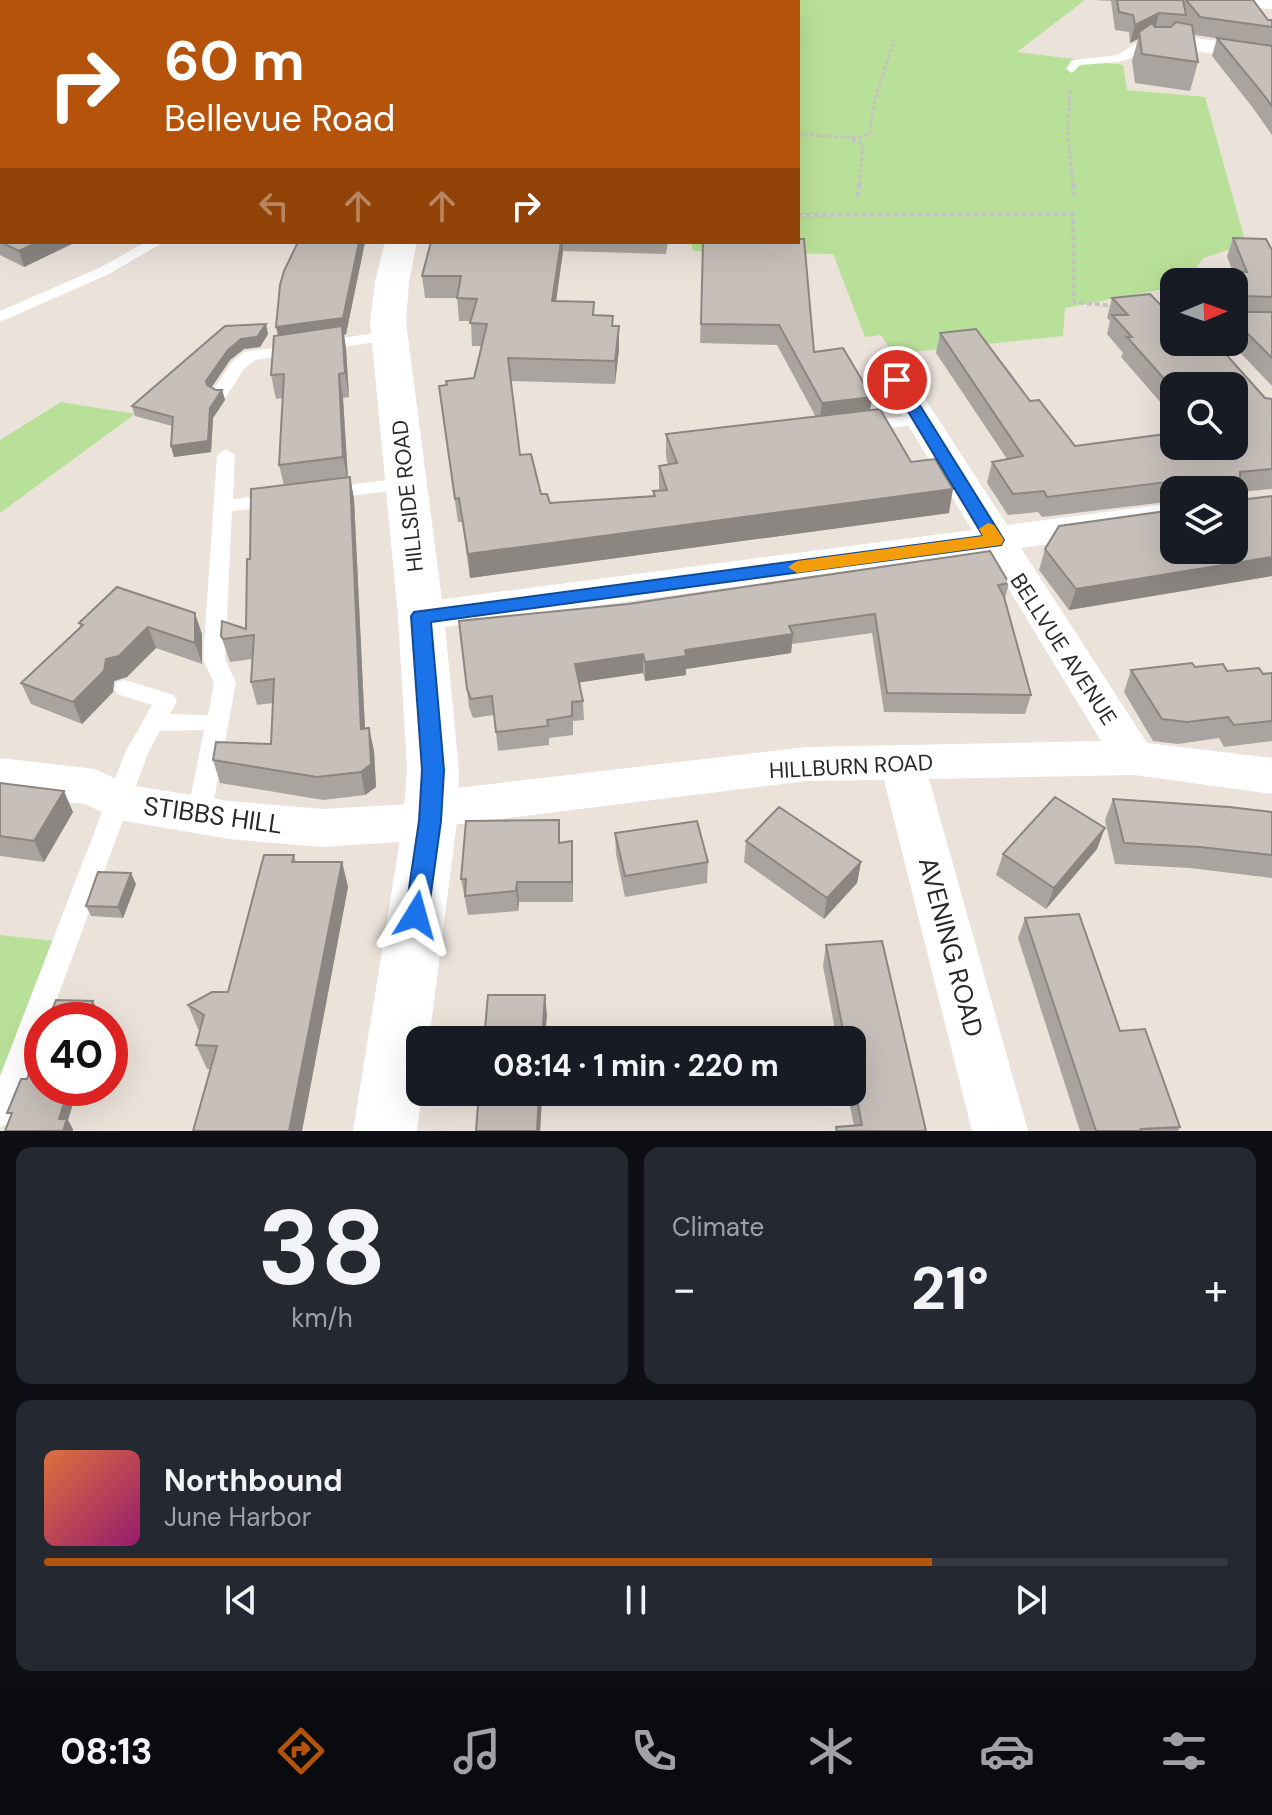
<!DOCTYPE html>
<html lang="en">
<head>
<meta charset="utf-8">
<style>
  body { margin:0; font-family:"DM Sans",sans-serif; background:#242831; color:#f1f3f6; height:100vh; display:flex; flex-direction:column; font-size:30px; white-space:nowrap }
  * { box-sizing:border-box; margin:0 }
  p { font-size:26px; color:#9ea1a6 }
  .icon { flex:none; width:44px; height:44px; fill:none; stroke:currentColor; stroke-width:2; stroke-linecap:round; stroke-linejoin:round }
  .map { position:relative; height:1131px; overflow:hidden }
  .details { display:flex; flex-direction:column; gap:16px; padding:16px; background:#0d0f14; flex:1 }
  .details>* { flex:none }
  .top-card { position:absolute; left:0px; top:0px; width:800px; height:244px; box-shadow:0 8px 32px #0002; background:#b45309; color:#fff; overflow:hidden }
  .needle { width:52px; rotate:88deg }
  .controls { position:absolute; left:1160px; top:268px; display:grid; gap:16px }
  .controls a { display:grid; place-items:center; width:88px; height:88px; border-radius:16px; background:#171b24; box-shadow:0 8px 32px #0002; font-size:40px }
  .speed { position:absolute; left:24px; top:1002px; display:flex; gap:16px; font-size:40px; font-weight:700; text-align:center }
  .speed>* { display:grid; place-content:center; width:104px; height:104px; border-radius:50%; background:#171b24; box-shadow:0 8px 32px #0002; line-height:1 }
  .speed .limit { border:12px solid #d22; background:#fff; color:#111 }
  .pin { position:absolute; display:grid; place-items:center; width:68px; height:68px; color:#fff; margin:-34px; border:4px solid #fff; border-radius:50%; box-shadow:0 2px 8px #0007 }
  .me { position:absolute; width:88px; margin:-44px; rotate:8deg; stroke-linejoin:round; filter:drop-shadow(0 0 6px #0008) }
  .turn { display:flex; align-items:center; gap:28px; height:168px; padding:0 32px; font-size:36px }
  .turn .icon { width:104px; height:104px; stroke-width:2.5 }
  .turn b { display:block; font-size:56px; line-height:68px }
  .lanes { display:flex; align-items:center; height:76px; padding:0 32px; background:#0003; justify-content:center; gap:40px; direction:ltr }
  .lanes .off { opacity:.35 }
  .big { font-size:60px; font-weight:700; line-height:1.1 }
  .details .card { flex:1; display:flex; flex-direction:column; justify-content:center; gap:12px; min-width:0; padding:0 28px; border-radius:16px; background:#242831 }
  .details .dial { align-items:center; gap:0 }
  .dial b { font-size:104px; line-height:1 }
  .song { display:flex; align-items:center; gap:24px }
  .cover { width:96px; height:96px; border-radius:12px; background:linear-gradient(135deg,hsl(20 70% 55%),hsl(320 70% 35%)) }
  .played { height:8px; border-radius:4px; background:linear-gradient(90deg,#b45309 75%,#363941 75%) }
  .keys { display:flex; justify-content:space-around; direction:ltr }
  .heat { display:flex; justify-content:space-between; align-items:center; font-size:44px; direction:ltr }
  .details .tiles { flex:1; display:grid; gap:16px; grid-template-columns:1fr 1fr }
  .card:last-child { grid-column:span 2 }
  .trip { position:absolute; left:406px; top:1026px; width:460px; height:80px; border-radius:16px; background:#171b24; box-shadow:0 8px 32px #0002; font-weight:700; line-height:80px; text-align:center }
  .menu { display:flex; height:128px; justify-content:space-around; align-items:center; background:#090b0e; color:#9ea1a6 }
  .menu .icon { width:56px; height:56px }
  .menu .selected { color:#b45309 }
  .menu b { font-size:36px; color:#f1f3f6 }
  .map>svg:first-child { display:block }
  .green { fill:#b9e098 }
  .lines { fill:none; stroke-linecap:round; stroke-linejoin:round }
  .path-far1 { stroke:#c3c3c3; stroke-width:3; stroke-dasharray:4 2; stroke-linecap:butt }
  .path { stroke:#c3c3c3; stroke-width:4; stroke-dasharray:5 3; stroke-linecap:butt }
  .lane { fill:#fff; fill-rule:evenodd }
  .street { fill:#fff; fill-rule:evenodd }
  .secondary { fill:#fff; fill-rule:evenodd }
  .primary { fill:#ecba5e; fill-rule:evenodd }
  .wall { fill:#aaa4a0 }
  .shaded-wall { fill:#8b8682 }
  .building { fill:#c6bfba; stroke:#8b8682; stroke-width:2 }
  .route { fill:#1a73e8; stroke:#114b97; stroke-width:2 }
  .slow { fill:#f59e0b }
  .labels { text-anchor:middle; stroke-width:7; stroke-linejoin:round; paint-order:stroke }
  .street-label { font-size:22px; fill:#282828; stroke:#fff }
  .near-street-label { font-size:26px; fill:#282828; stroke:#fff }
</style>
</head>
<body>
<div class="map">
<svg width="1272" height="1131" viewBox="0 0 1272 1131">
  <rect width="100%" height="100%" fill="#ebe2da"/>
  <!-- green -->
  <path class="green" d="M763 0H1085L1017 52 1123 65 1127 90 1205 97 1246 244 1203 258 1186 282H1174V287L1065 308 1063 336 893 354 881 335 865 337 833 254 693 251 691 242H798V216H828L798 215V2Z
    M61 402 135 414 0 513V440Z
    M0 935 55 941 0 1083Z"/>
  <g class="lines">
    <!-- path-far1 -->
    <path class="path-far1" d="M1070 90 1068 134 1073 186
      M798 134 859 138 869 134 875 99 894 40
      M852 140 863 145 859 186"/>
    <!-- path -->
    <path class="path" d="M1073 184 1074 195
      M858 197 859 184
      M798 215 1073 214 1074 302 1114 306
      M1160 311 1174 313"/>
    <!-- lane -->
    <path class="lane" d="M1156 40 1162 43 1160 45 1144 48 1131 58 1119 62 1080 65 1072 73 1066 69 1072 60 1118 55 1136 43Z
      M146 242H164L109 274 0 322V311L99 268Z
      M390 331 398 336 396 339 255 360 244 369 226 397 220 398 211 393 232 362 244 352Z
      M920 414 926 415 929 419 926 423 861 432 852 427 861 422Z
      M226 449 235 455 233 499 275 494 284 500 275 506 232 511 225 659 236 683 211 815 208 822 199 825 190 822 187 815 204 730 160 731 148 753 49 1020H42V1039L15 1113 10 1123 0 1127V1076L125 753 152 705 117 694 114 688 117 682 125 680 174 695 177 701 170 714 208 715 214 683 203 659 217 455Z
      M406 478 415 484 413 488 327 499 318 493 327 487Z"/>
    <!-- street -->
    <path class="street" d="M1243 0H1272V9L1244 7 1241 3Z
      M1156 33 1272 48V62L1167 47 1164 52H1148L1145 39Z
      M885 352 896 354 1007 525 1174 503V527L1021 548 1147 743 1272 758V794L1134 775 929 779 1028 1131H972L884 780 806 781 451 825 446 834 430 840 323 847 229 839 119 820 85 804 0 794V758L95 769 129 785 229 801 323 809 411 804 415 796 431 791 806 747 1101 741 986 552 421 630 407 626 401 616 407 606 421 602 972 530 869 361 874 354Z"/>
    <!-- secondary -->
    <path class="secondary" d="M385 242H417L409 282 406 322 444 616 459 770 457 821 429 1040H420L422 1092 417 1131H353L403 821 407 770 398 616 370 322 375 282Z"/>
    <!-- primary -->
    <path class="primary" d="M468 0H492L466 2Z"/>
  </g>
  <!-- wall -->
  <path class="wall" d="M1093 0H1253L1268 20 1272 21V46L1195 35 1193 33 1198 62 1190 91 1135 83 1132 61 1138 39 1130 43 1129 32 1115 30 1111 1Z
    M2 3V145L0 144V41Z
    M1217 38 1272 46V135L1253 108 1212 56Z
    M0 157 76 242 24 267 0 255Z
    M1233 238 1272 250V386L1230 342H1234V313H1235L1234 308V282H1231L1234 275 1227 256Z
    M298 242H365L346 334 344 335 346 349 349 397 343 398 348 477H350L354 499 365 729 369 728 374 751 376 787 365 795 323 800 220 783 213 760 271 744 273 703 257 705 251 682 252 659 230 662 221 636 246 629 250 559 284 485 279 465 283 398 276 399 271 375Z
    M431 242H668L666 254 563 251 556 301 595 315 613 326H619V349L615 384 511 381 520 455 541 494 550 503 653 496V491H659V466L668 465 666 457V434L816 417 777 345 700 343 703 242 814 352 872 397 870 410 949 513 470 578 462 522H458L439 386 474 378 482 346H472L471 321H459L457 298H425L422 276Z
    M1112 298 1174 319 1265 398 1272 399V489L1240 492V500L1272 496V576L1069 610 1039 570 1045 549 1174 550 1234 490H1174V501L1042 517 1038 512 1008 515 987 483 992 462 1007 459 936 353 940 333 1030 401 1075 446H1234L1174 386V418L1121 357 1123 353 1107 334 1110 321 1107 318Z
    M266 324 268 334 260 347 244 349 230 360 211 388 216 390H222L225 400 213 418 211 452 174 457 171 446 172 426 135 416 132 406Z
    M1009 583 1005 599 1031 695 1025 714 884 712 872 633 792 644 791 653 686 669V675L645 681 643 673 579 682 583 701 584 720 573 721V735L549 738V745L498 751 494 715 473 718 469 707 459 621Z
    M117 587 202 634V664L156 648 127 677 114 681 113 692 82 724 31 704 21 683 81 627 79 623Z
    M1195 667 1227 671 1272 673V741L1224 747 1219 738 1178 744 1153 741 1124 692 1131 670Z
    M0 783 73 812 44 862 0 856Z
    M1113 799 1272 812V878L1190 868 1115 864 1105 820Z
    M615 833 708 862 707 883 625 897 616 854Z
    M572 841 573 902H519L518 911 468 915 461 879 561 843Z
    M746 841 861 862 857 883 824 919 744 862Z
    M1097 849 1046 909 996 875 1003 854Z
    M294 855 296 862H342L348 887 302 1131H193L210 1069H207L196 1045 200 1030 198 1029 188 1005 228 992Z
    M136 884 123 918 91 916 86 906Z
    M1025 918 1120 1031 1180 1127 1178 1131H1080L1018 938Z
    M826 945 926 1131H835L836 1127 854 1126 847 1092H852V1040H837L823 966Z
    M479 1092H571V1097H542L540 1131H476Z"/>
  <!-- shaded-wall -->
  <path class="shaded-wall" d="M436 0H459L456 2H432Z
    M1159 13 1155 30 1139 32 1138 39 1130 43 1135 25Z
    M38 242H76L24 267 19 251Z
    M359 242H365L346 334 344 335 346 349 349 397 345 373 280 344 276 327Z
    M561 242H563V251L553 323 552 301Z
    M266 324 268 334 260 347 244 349 230 360 209 391 206 381 228 350 241 339Z
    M619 326V349L615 384V361Z
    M339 374 343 398 348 482 343 457Z
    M222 390 225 400 213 418 211 452 174 457 171 446 210 408Z
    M872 397 869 417 819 424 822 403Z
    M350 477 354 499 366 752 361 729Z
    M953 489 949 513 470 578 468 554Z
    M1272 557V576L1069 610 1076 589Z
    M195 613 202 634V664L195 643Z
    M148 627 156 648 127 677 114 681 113 692 82 724 73 702 106 659Z
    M793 634 791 653 686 669V675L645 681V662L685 650Z
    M643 654V673L576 683 575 664Z
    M369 728 374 751 376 787 365 795 361 772Z
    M64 791 73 812 44 862 34 841Z
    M1105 828 1097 849 1046 909 1054 888Z
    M572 841 573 861V902L572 882Z
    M342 862 348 887 302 1131H289Z
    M861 862 857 883 824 919 827 898Z
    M131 873 136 884 123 918 118 907Z
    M517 882 519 902 518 911 516 891Z
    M545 995 547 1015 545 1040H542Z
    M93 1001 98 1011 95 1020H86Z
    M69 1088H78L68 1120 73 1129V1131H63L59 1119Z
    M539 1092H542V1097L540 1131H537Z"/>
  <!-- building -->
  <path class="building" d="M119 0H229L247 2H114Z
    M314 0H436L432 2H312Z
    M509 0H660L688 2H508Z
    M1117 0H1183L1186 15 1159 13 1135 25 1133 15 1119 12Z
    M1186 0H1253L1268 20H1272V27L1200 17Z
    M0 3H2V131H0Z
    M1176 22 1192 25 1198 62 1142 54 1139 32 1152 23 1155 27H1171Z
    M1217 38 1272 46V106L1259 89Z
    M2 156V242H38L19 251 0 242V157Z
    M1233 238 1266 239 1272 250V297L1243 296 1235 272H1247Z
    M798 239H804L814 352 843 348 872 397 822 403 779 325 701 324 703 242H798Z
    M298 242H359L343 318 276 327 280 285 284 271Z
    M431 242H561L552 301 594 302 593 315 613 316 612 326H619L615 361 508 358 520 455 531 454 541 494H547L550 503 655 496 653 491 667 490 659 466 677 463 666 434 880 409 911 462 935 459 953 489 468 554 459 498 455 499 439 386 447 385 446 381 474 378 487 324 470 323 477 299 457 298 461 276H422Z
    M1150 294 1174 319V342H1215L1265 398 1272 399V469L1240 472V500L1272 496V557L1076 589 1045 549 1059 526 1174 510V550H1234V490H1184L1183 480 1047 497 1044 491 1013 494 992 462 1023 456 940 333 976 329 1030 401 1039 400 1075 446 1174 433V446H1234V386H1174V390L1127 337H1132L1112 315H1128L1112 298Z
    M1244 312H1272V358L1234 320V313Z
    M266 324 257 337 241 339 228 350 206 381 207 385 216 390H222L210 408 208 441 171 446 173 417 132 406 225 326Z
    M342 326 345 373 339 374 343 457 279 465 284 374 271 375 274 336Z
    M350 477 361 729 369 728 371 764 361 772 317 777 213 760 216 742 271 744 274 679 251 682 254 635 223 639 221 636 222 621 246 629 247 559H250L251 489Z
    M990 551 1009 583 998 585 1004 597 1031 695 887 693 875 614 789 626 793 634 685 650 686 656 645 662 643 654 575 664 583 701 572 702V716L547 720 548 726 496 732 492 696 471 699 467 689 459 621 628 604Z
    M117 587 195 613V643L148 627 119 656 106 659 104 671 73 702 21 683 83 625 79 623Z
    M1192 663 1195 667 1223 664 1227 671 1259 668 1263 674 1272 673V721L1234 725 1228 717 1187 722 1162 719 1131 670Z
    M0 783 64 791 34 841 0 836Z
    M1055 797 1105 828 1054 888 1003 854Z
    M1113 799 1229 807 1272 812V855L1200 847 1124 843Z
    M779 807 861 862 827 898 746 841Z
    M559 820V843L572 841V882H517L516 891 465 896 466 879H461L466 821Z
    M697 821 708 862 625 876 615 833Z
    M264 855H294L292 862H342L289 1131H193L217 1046 196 1045 204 1015 188 1005 212 992H228Z
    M98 872 131 873 118 907 86 906Z
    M1079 914 1120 1031 1145 1029 1180 1127 1141 1129 1142 1131H1096L1025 918Z
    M882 941 926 1131H837L836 1127 862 1125 852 1075V1040H845L826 945Z
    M488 995H545L542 1040H484Z
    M56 1000 93 1001 86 1020H48Z
    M42 1038V1088H69L59 1119H67L63 1131H5L12 1113H7L21 1079H27Z
    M479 1092H539L537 1131H476Z"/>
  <!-- route -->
  <path class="route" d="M897 376 904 380 1004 540 1001 545 431 622 444 770 441 821 428 915 425 922 416 925 408 922 405 915 419 821 422 770 411 616 414 612 983 536 889 380Z"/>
  <!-- slow -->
  <path class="slow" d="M988 523 994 525 1004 540 1001 545 797 573 788 567 797 561 983 536 979 529Z"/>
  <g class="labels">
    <!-- street labels -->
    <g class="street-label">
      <text transform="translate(407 496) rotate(-96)" y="8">HILLSIDE ROAD</text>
      <text transform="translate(1064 649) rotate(57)" y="8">BELLVUE AVENUE</text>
      <text transform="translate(851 766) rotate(-3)" y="8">HILLBURN ROAD</text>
    </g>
    <!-- near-street labels -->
    <g class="near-street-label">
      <text transform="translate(213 815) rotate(8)" y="9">STIBBS HILL</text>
      <text transform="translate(951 947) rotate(75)" y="9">AVENING ROAD</text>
    </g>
  </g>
</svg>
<div class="controls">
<a><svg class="needle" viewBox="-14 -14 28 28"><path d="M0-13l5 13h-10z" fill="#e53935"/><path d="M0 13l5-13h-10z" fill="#9ea1a6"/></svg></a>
<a><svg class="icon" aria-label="search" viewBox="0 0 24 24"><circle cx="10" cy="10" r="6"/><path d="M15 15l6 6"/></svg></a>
<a><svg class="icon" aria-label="layers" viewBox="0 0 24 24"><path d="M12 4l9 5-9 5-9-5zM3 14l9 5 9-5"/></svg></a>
</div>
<div class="speed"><div class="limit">40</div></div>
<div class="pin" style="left:897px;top:380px;background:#d93025"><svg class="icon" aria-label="arrive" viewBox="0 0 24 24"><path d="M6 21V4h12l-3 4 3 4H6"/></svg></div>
<svg class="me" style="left:416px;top:915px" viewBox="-20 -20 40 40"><path d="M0-17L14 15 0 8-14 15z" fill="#1a73e8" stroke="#fff" stroke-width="4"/></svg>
<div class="trip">08:14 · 1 min · 220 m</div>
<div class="top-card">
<div class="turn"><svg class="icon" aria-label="right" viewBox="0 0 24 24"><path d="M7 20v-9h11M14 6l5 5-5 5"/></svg><div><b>60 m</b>Bellevue Road</div></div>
<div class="lanes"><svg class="icon off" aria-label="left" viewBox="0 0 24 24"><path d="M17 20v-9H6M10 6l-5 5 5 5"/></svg><svg class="icon off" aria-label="ahead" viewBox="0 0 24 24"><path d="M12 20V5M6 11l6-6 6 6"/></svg><svg class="icon off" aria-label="ahead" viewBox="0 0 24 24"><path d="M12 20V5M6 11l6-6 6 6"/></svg><svg class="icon" aria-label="right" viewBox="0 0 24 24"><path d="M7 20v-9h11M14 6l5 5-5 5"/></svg></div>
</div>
</div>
<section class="details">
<div class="tiles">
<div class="card dial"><b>38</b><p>km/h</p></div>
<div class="card"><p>Climate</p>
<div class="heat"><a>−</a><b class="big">21°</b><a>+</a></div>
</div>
<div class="card">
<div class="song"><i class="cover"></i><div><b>Northbound</b><p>June Harbor</p></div></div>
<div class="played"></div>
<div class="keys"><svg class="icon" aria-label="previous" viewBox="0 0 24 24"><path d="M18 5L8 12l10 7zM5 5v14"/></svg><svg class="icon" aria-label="pause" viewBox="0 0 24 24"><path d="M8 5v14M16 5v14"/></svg><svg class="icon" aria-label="next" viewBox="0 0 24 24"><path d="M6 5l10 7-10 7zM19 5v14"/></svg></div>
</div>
</div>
</section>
<nav class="menu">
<b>08:13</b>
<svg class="icon selected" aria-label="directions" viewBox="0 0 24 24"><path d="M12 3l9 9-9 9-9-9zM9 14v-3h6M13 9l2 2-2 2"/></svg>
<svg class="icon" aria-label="music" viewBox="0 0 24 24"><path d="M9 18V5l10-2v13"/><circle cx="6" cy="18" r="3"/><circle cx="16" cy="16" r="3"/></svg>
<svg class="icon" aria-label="phone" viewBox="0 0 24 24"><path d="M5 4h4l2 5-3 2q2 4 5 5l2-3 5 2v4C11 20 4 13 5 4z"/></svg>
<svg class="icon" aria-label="climate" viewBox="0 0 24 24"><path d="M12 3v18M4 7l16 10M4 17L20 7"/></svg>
<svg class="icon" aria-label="car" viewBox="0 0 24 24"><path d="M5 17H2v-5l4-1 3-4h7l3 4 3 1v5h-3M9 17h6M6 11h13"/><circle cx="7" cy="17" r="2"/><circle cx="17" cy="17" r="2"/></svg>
<svg class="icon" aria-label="filters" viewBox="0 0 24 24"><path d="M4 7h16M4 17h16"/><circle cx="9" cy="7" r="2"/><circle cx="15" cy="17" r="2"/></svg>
</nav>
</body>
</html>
